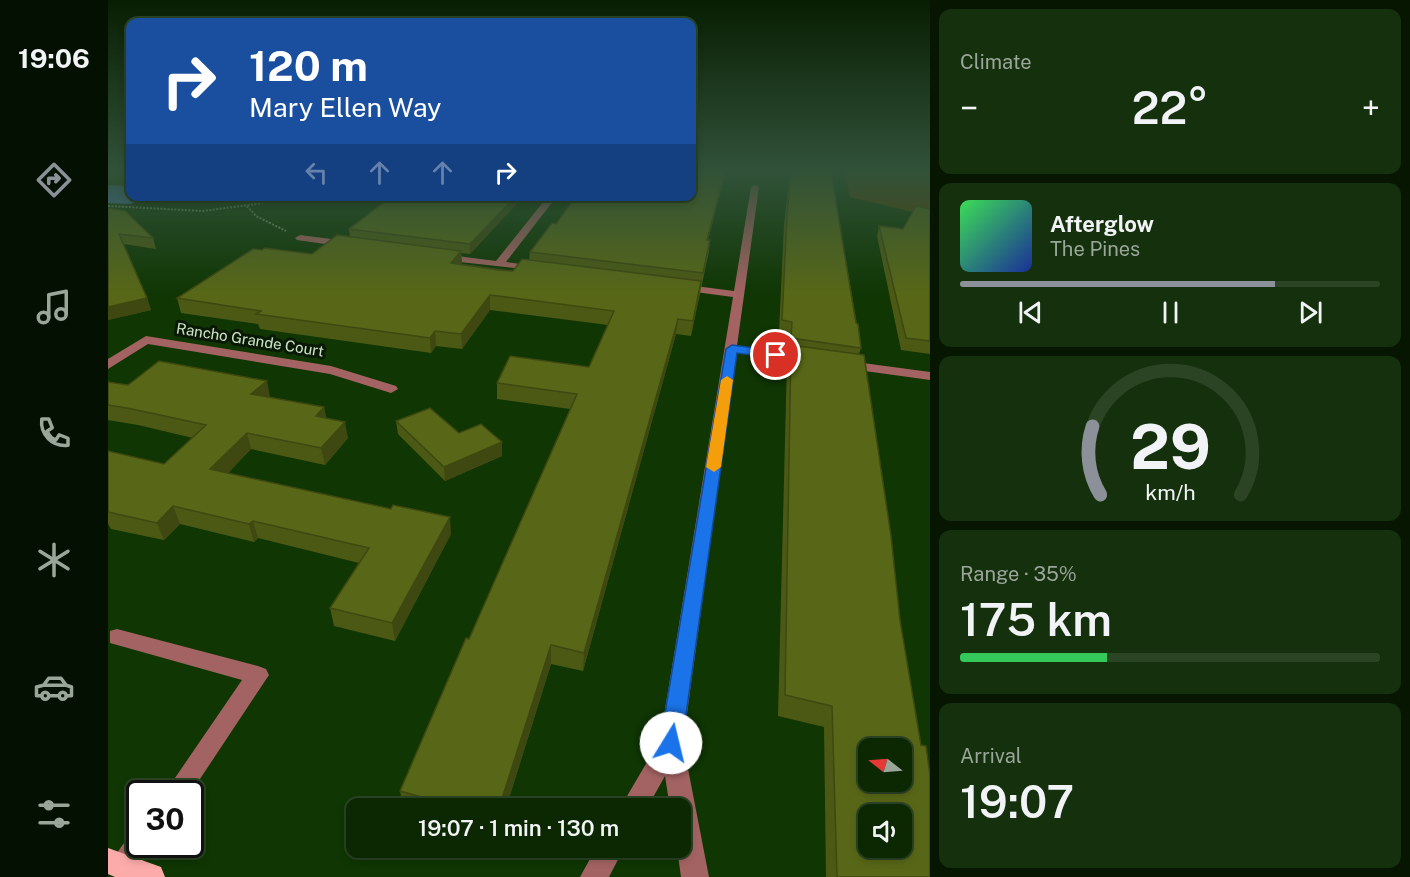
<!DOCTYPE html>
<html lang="en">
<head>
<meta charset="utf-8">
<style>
  body { margin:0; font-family:"Public Sans",sans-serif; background:#14300c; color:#f1f3f6; height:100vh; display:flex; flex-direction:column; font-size:22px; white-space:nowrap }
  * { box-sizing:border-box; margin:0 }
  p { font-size:20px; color:#9aa699 }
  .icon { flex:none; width:33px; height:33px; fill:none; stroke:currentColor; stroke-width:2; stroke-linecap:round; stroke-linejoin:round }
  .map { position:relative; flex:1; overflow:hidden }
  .sheet { display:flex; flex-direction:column; gap:9px; padding:9px; background:#061601; width:480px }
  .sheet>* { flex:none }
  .top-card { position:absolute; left:18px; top:18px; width:570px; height:183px; border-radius:12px; box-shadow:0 3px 9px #0003,0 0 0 2px #2b4424; background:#1a4fa0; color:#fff; overflow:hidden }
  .needle { width:39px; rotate:287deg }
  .fabs { position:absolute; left:750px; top:738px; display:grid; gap:12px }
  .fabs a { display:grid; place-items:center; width:54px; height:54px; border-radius:12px; background:#0b2802; box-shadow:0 3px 9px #0003,0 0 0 2px #2b4424; font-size:30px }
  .speed { position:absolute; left:18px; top:780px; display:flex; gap:12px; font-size:30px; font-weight:700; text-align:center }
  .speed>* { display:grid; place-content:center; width:78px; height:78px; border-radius:50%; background:#0b2802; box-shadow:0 3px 9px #0003,0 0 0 2px #2b4424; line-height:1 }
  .speed .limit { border:3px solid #111; border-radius:9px; background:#fff; color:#111 }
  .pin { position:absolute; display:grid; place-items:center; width:51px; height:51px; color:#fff; margin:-26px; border:3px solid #fff; border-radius:50%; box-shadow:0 2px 6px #0007 }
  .me { position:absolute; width:66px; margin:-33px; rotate:9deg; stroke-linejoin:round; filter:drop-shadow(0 0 4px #0008) }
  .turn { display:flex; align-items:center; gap:21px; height:126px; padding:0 24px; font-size:27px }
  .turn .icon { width:78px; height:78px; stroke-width:2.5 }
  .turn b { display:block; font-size:42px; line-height:51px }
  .lanes { display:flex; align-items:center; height:57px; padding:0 24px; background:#0003; justify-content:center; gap:30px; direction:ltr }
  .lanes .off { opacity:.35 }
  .big { font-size:45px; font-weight:600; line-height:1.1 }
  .sheet .card { flex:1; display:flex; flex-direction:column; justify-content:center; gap:9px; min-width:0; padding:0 21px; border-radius:12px; background:#14300c }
  .sheet .dial { align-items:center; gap:0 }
  .dial svg { height:156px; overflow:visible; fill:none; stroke:#2b4424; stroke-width:7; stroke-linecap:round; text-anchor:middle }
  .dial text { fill:#f1f3f6; stroke:none }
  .song { display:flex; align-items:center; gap:18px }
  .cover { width:72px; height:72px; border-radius:9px; background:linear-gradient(135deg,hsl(130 70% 55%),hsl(230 70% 35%)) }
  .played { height:6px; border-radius:3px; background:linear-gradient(90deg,#8c9099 75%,#2b4424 75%) }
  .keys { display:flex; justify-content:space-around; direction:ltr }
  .heat { display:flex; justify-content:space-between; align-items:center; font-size:33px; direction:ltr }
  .charge { height:9px; border-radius:4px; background:linear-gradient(90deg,#34c759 35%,#2b4424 0) }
  .trip { position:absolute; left:238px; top:798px; width:345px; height:60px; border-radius:12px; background:#0b2802; box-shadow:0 3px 9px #0003,0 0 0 2px #2b4424; font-weight:600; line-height:60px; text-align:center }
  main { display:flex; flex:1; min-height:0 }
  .dock { display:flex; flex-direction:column; width:108px; justify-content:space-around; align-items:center; background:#041001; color:#9aa699 }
  .dock .icon { width:42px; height:42px }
  .dock .current { color:#8c9099 }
  .dock b { font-size:27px; color:#f1f3f6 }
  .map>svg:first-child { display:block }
  .green { fill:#5a3f04 }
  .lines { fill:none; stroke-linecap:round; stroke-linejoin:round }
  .river { fill:#4a79c6; fill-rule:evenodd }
  .path { stroke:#76946d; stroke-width:2; stroke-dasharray:2 1.5; stroke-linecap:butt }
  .minor { fill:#a46363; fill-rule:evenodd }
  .major { fill:#fcabaa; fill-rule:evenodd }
  .wall { fill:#4c5914 }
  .shaded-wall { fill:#3e4810 }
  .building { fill:#586717; stroke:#3e4810; stroke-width:1.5; fill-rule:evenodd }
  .route { fill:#1a73e8; stroke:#114b97; stroke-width:1.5 }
  .slow { fill:#f59e0b }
  .labels { text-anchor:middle; stroke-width:6; stroke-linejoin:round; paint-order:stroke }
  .street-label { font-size:15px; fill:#cde4c8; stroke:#091905 }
</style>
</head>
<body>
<main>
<nav class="dock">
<b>19:06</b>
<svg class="icon current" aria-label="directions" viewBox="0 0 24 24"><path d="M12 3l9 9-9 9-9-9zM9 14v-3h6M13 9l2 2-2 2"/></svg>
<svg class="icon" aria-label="music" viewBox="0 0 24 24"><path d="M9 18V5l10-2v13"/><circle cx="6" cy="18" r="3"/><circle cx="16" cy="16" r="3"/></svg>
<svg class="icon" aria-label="phone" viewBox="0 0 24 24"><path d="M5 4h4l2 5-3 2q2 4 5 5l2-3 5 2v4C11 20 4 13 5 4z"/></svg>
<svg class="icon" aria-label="climate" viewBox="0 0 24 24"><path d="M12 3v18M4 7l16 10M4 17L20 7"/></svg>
<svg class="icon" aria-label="car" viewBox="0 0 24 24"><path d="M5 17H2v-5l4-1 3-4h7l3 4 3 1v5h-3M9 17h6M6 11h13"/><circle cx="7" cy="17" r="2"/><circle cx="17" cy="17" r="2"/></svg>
<svg class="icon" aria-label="filters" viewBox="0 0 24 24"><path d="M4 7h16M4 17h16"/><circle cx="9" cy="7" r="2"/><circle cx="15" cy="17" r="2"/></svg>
</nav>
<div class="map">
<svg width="822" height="877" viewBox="0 0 822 877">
  <rect width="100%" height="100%" fill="#0f3603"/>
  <!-- green -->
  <path class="green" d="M736 172H822V216L742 197Z"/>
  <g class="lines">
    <!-- river -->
    <path class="river" d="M0 185 22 186V196H35L32 201 22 204 0 203Z"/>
    <!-- path -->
    <path class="path" d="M0 206 95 211 148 204 184 196
      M139 206 148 216 178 231"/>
    <!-- minor -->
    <path class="minor" d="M647 185 651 187 629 346 698 355 704 359 698 363 628 353 575 743 601 877H573L569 848H573V808H562L557 776 539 808H512L552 740 625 297 572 290 567 287 572 284 626 291 643 187Z
      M440 196H449L398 262 433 267V271L334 260 329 257 334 254 388 261Z
      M192 235 239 241 244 244 239 247 189 240 187 238Z
      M38 336 223 366 288 386 290 389 283 393 222 374 40 344 0 369V359Z
      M740 361 822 372V380L735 368 734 365Z
      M9 629 150 666 158 669 161 675 82 794H56L134 680 2 643V631Z
      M32 831V844H45L25 876H7L3 867C8 853 17 837 32 831Z
      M488 848H516L501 877H472Z"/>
    <!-- major -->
    <path class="major" d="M0 848 53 867 57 877H7L0 874Z"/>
  </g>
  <!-- wall -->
  <path class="wall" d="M584 172H618L600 240H602L601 251 583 336 568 334 475 671 443 664 398 808H295L292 791 361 639 462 409 389 399V383L481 367 500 325 382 310 354 349 328 346 323 353 152 329 150 324 73 313 69 298 204 254 242 237 241 229 291 201 297 196H416L362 254 353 253 354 264 405 271 421 260 422 252 448 224Z
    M682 172H723L753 348 751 354 822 877H718L716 727 670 716 679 362 682 351H680L681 334 671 332 676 225Z
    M0 208 45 238 48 249 16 244 39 298 43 310 0 320Z
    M822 209V354L793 350 769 236 771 226 795 229Z
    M0 382 20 385 162 397 216 407 218 418 240 438 217 465 143 449 120 473 343 534 287 641 226 626 222 608 251 563 150 538 146 542 72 524 56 540 3 529 0 524V451L56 464 85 438 30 425 0 420Z
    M288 421 351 433 394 456 337 481 290 434Z"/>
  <!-- shaded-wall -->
  <path class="shaded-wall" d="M617 172H618L597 250 599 240Z
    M408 196H416L362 254V244Z
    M353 251 354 264 343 263Z
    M593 281 591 295 583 336 585 321Z
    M382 295V310L354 349 353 334Z
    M39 298 43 310 0 320V307Z
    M570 319 568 334 475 671 476 653Z
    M327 331 328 346 323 353 322 338Z
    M159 381 162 397 147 410 143 394Z
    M216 407 219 423 208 416Z
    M237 422 240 438 217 465 213 448Z
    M139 433 143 449 108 486 102 469Z
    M394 442V456L337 481 336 467Z
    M65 506 72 524 56 540 49 523Z
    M342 517 343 534 287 641 284 623Z
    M145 521 150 538 146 542 141 524Z
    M443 645V664L398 808H391Z"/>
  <!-- building -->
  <path class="building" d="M584 172H617L599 240H602L595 273 422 252 444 223 448 224 468 196H584Z
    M683 172H723L748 323 750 324 753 348 683 338 684 322 674 320 679 215Z
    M297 196H408L362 244 241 229 279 200 291 201Z
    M808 206 822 209V341L798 338 771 226 795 229Z
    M0 208 17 211 45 238 11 234 39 298 0 307Z
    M229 235 353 251 343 263 391 270 405 271 414 259 593 281 585 321 570 319 476 653 443 645 391 808H352L292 791 358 638 361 639 469 394 389 383 402 356 481 367 506 311 382 295 353 334 327 331 322 338 148 314 153 311 69 298 145 249 154 250 157 248 204 254Z
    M683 345 756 355 783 536 792 620 813 745 818 746 822 775V877H729L724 706 677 695ZM760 748H794V782H760ZM760 814H794V848H760Z
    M51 361 159 381 143 394 216 407 208 416 237 422 213 448 139 433 102 469 283 509 285 505 342 517 284 623 222 608 261 548 145 521 141 524 65 506 49 523 0 512V451L56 464 98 425 24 409 0 405V382L20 385Z
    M322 408 351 433 373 424 394 442 336 467 288 421Z"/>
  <!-- sky -->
  <linearGradient id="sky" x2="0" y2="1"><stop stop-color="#081e02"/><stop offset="0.58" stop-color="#315239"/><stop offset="1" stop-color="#315239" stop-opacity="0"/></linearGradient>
  <rect width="822" height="295" fill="url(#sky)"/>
  <!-- route -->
  <path class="route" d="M624 345 668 351 674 355 668 358 629 353 574 743 570 750 563 753 555 750 552 743 618 349Z"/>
  <!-- slow -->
  <path class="slow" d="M619 376 625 380 613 467 606 472 598 467 613 380Z"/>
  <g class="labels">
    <!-- street labels -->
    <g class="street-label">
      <text transform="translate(142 340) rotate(9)" y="5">Rancho Grande Court</text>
    </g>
  </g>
</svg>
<div class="fabs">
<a><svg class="needle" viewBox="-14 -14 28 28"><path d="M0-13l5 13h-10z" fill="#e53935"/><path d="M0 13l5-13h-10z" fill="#9aa699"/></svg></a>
<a><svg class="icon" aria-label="sound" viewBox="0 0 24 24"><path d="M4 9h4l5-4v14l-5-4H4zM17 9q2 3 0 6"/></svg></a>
</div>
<div class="speed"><div class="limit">30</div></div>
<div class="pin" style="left:668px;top:355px;background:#d93025"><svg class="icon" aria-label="arrive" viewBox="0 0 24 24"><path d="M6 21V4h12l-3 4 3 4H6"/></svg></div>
<svg class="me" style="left:563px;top:743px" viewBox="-20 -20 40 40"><circle r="19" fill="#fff"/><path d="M0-13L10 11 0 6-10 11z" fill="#1a73e8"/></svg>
<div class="trip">19:07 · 1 min · 130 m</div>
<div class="top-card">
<div class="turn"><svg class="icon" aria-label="right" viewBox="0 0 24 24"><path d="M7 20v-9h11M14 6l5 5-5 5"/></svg><div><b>120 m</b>Mary Ellen Way</div></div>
<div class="lanes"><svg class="icon off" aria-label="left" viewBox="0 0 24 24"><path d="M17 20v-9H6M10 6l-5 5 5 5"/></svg><svg class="icon off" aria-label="ahead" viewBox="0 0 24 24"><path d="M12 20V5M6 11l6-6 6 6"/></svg><svg class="icon off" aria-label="ahead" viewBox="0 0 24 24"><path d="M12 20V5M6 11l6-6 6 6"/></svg><svg class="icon" aria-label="right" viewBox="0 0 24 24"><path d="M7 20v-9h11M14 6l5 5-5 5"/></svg></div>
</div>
</div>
<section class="sheet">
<div class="card"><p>Climate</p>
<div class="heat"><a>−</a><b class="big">22°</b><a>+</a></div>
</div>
<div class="card">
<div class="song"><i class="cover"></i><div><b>Afterglow</b><p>The Pines</p></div></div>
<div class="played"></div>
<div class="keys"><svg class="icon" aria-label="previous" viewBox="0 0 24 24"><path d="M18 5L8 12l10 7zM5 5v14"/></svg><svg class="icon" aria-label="pause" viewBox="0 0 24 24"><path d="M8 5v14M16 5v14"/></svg><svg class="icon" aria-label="next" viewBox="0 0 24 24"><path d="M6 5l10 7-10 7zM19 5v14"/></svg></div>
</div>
<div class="card dial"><svg viewBox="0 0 100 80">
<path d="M14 69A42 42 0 1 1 86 69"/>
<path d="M14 69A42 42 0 0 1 10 34" stroke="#8c9099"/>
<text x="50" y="56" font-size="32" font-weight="700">29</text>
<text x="50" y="72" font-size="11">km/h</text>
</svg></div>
<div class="card"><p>Range · 35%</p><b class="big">175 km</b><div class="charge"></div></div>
<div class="card"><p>Arrival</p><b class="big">19:07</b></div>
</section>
</main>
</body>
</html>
